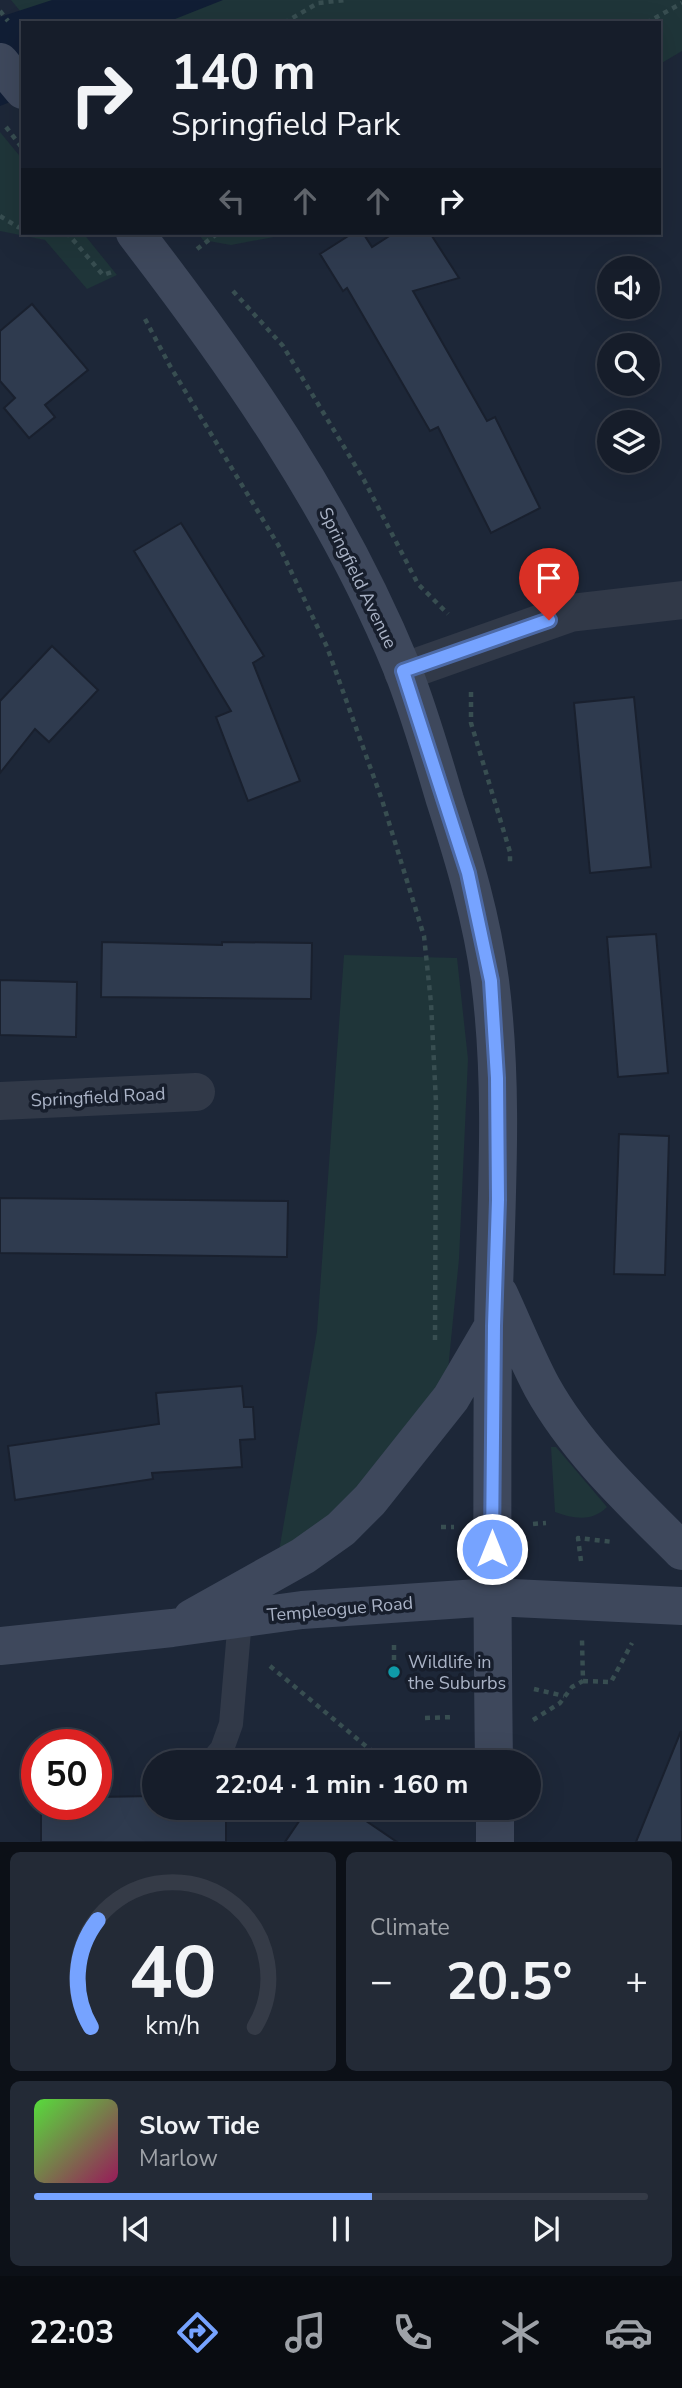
<!DOCTYPE html>
<html lang="en">
<head>
<meta charset="utf-8">
<style>
  body { margin:0; font-family:"Nunito Sans",sans-serif; background:#232a36; color:#f1f3f6; height:100vh; display:flex; flex-direction:column; font-size:26px; white-space:nowrap }
  * { box-sizing:border-box; margin:0 }
  p { font-size:23px; color:#9ea2a8 }
  .icon { flex:none; width:38px; height:38px; fill:none; stroke:currentColor; stroke-width:2; stroke-linecap:round; stroke-linejoin:round }
  .map { position:relative; height:1842px; overflow:hidden }
  .details { display:flex; flex-direction:column; gap:10px; padding:10px; background:#0c1017; flex:1 }
  .details>* { flex:none }
  .top-card { position:absolute; left:21px; top:21px; width:640px; height:214px; border-radius:0px; box-shadow:0 7px 28px #0002,0 0 0 2px #353b47; background:#161d2a; color:#f1f3f6; overflow:hidden }
  .tools { position:absolute; left:597px; top:256px; display:grid; gap:14px }
  .tools a { display:grid; place-items:center; width:63px; height:63px; border-radius:50%; background:#161d2a; box-shadow:0 7px 28px #0002,0 0 0 2px #353b47; font-size:35px }
  .speed { position:absolute; left:21px; top:1729px; display:flex; gap:14px; font-size:35px; font-weight:700; text-align:center }
  .speed>* { display:grid; place-content:center; width:91px; height:91px; border-radius:50%; background:#161d2a; box-shadow:0 7px 28px #0002,0 0 0 2px #353b47; line-height:1 }
  .speed .limit { border:10px solid #d22; background:#fff; color:#111 }
  .pin { position:absolute; display:grid; place-items:center; width:60px; height:60px; color:#fff; margin:-72px -30px; border-radius:50% 50% 50% 0; rotate:-45deg; box-shadow:0 0 7px #0007 }
  .pin .icon { rotate:45deg }
  .me { position:absolute; width:77px; margin:-38px; rotate:0deg; stroke-linejoin:round; filter:drop-shadow(0 0 5px #0008) }
  .turn { display:flex; align-items:center; gap:24px; height:147px; padding:0 35px; font-size:32px }
  .turn .icon { width:91px; height:91px; stroke-width:2.5 }
  .turn b { display:block; font-size:49px; line-height:60px }
  .lanes { display:flex; align-items:center; height:66px; padding:0 35px; background:#0003; justify-content:center; gap:35px; direction:ltr }
  .lanes .off { opacity:.35 }
  .big { font-size:52px; font-weight:700; line-height:1.1 }
  .details .card { flex:1; display:flex; flex-direction:column; justify-content:center; gap:10px; min-width:0; padding:0 24px; border-radius:10px; background:#232a36 }
  .details .dial { align-items:center; gap:0 }
  .dial svg { height:182px; overflow:visible; fill:none; stroke:#353b47; stroke-width:7; stroke-linecap:round; text-anchor:middle }
  .dial text { fill:#f1f3f6; stroke:none }
  .song { display:flex; align-items:center; gap:21px }
  .cover { width:84px; height:84px; border-radius:10px; background:linear-gradient(135deg,hsl(110 70% 55%),hsl(330 70% 35%)) }
  .played { height:7px; border-radius:4px; background:linear-gradient(90deg,#76a3ff 55%,#353b47 55%) }
  .keys { display:flex; justify-content:space-around; direction:ltr }
  .heat { display:flex; justify-content:space-between; align-items:center; font-size:38px; direction:ltr }
  .details .tiles { flex:1; display:grid; gap:10px; grid-template-columns:1fr 1fr }
  .card:last-child { grid-column:span 2 }
  .trip { position:absolute; left:142px; top:1750px; width:399px; height:70px; border-radius:35px; background:#161d2a; box-shadow:0 7px 28px #0002,0 0 0 2px #353b47; font-weight:700; line-height:70px; text-align:center }
  .menu { display:flex; height:112px; justify-content:space-around; align-items:center; background:#090c11; color:#9ea2a8 }
  .menu .icon { width:49px; height:49px }
  .menu .on { color:#76a3ff }
  .menu b { font-size:32px; color:#f1f3f6 }
  .map>svg:first-child { display:block }
  .green { fill:#1f3539 }
  .water { fill:#111e35 }
  .building { fill:#2f3b4f; stroke:#19202e; stroke-width:2 }
  .lines { fill:none; stroke-linecap:round; stroke-linejoin:round }
  .path { stroke:#384e51; stroke-width:4.5; stroke-dasharray:5 5; stroke-linecap:butt }
  .lane { stroke:#313948; stroke-width:24 }
  .street { stroke:#313948; stroke-width:38 }
  .secondary { stroke:#3e485c; stroke-width:38 }
  .route-casing { stroke:#4d6aa6; stroke-width:18 }
  .route { stroke:#76a3ff; stroke-width:12 }
  .culture-dot { fill:#0f9aa8; stroke:#171e2c; stroke-width:2.5 }
  .labels { text-anchor:middle; stroke-width:7; stroke-linejoin:round; paint-order:stroke }
  .street-label { font-size:18px; fill:#aab3c6; stroke:#171e2c }
  .poi-label { font-size:18px; fill:#aab3c6; stroke:#171e2c; text-anchor:start }
</style>
</head>
<body>
<div class="map">
<svg width="682" height="1842" viewBox="0 0 682 1842">
  <rect width="100%" height="100%" fill="#1d2738"/>
  <!-- green -->
  <path class="green" d="M11 0H682V51L660 64V23H30Z
    M0 132 23 160V233H83L117 275 87 289 45 240 0 231Z
    M198 233H295L231 245 203 240Z
    M344 955 457 958 468 1059 459 1259 448 1370 424 1410 335 1514 278 1557 317 1331Z
    M551 1447H556L607 1507C592 1522 574 1519 555 1512Z"/>
  <!-- water -->
  <path class="water" d="M52 0H223L165 23H23V97L0 106V17Z"/>
  <!-- building -->
  <path class="building" d="M353 233H363L372 247 394 233H430L459 278 413 291 487 421 495 417 540 508 491 533 438 427 430 431 347 288 343 291 320 254Z
    M32 304 88 370 45 405 55 417 29 438 4 408 15 398 0 381V331Z
    M181 523 264 656 253 663 300 781 248 801 216 717 231 711 134 551Z
    M52 646 98 690 49 742 35 729 0 773V701Z
    M634 697 651 867 590 873 574 703Z
    M656 934 668 1073 618 1077 607 937Z
    M102 942 222 945V942L312 943 311 999 101 997Z
    M0 980 77 982 76 1037 0 1035Z
    M619 1134 669 1136 665 1275 614 1274Z
    M0 1198 288 1201 287 1257 0 1253Z
    M242 1386 244 1407H253L255 1439 240 1440 242 1467 152 1473 153 1479 15 1500 8 1446 159 1424 156 1393Z
    M681 1731 682 1842H636Z
    M154 1796V1808H226V1842H41V1804H96V1797Z
    M308 1808H347L397 1842H285Z"/>
  <g class="lines">
    <!-- path -->
    <path class="path" d="M0 11 8 21
      M284 23 318 3 346 0
      M646 23 682 3
      M6 127 23 149
      M0 216 18 227 23 228
      M55 233 69 235 103 275 115 271
      M197 249 218 233
      M233 291 283 346 364 480 418 584 448 614
      M145 319 170 366 280 548 327 647 382 800 424 936 431 1003 436 1103 435 1341
      M471 692V723L510 852V866
      M533 1524 546 1523
      M441 1527H454
      M581 1561 578 1538 613 1542
      M394 1645V1665
      M270 1666 385 1762
      M583 1681 611 1682 632 1643
      M534 1689 564 1696
      M425 1718 454 1717
      M533 1720 560 1703 572 1687 583 1681 582 1640"/>
    <!-- lane -->
    <path class="lane" d="M211 1762 222 1749 231 1724 240 1619"/>
    <!-- street -->
    <path class="street" d="M403 672 570 613 682 600
      M0 1101 196 1092"/>
    <!-- secondary -->
    <path class="secondary" d="M0 62 23 90
      M135 233C239 368 337 509 402 668 419 711 432 756 445 800 464 859 482 919 490 981 505 1097 495 1215 493 1331 492 1475 492 1619 494 1762
      M499 1294C513 1324 526 1357 542 1387 577 1450 632 1501 682 1551
      M192 1618 303 1556 341 1529 370 1500 451 1398 492 1328
      M0 1646 172 1628 302 1610 493 1597 682 1606
      M495 1808V1842"/>
  </g>
  <g class="lines">
    <!-- route casing -->
    <g class="route-casing">
      <path id="route" d="M492 1549 494 1326 498 1200 497 1078 491 981 468 873 403 671 549 620"/>
    </g>
    <!-- route -->
    <use href="#route" class="route"/>
  </g>
  <!-- markers -->
  <circle class="culture-dot" cx="394" cy="1672" r="7"/>
  <g class="labels">
    <!-- street labels -->
    <g class="street-label">
      <text transform="translate(358 578) rotate(64)" y="6">Springfield Avenue</text>
      <text transform="translate(98 1097) rotate(-3)" y="6">Springfield Road</text>
      <text transform="translate(340 1609) rotate(-5)" y="6">Templeogue Road</text>
    </g>
    <!-- poi labels -->
    <g class="poi-label">
      <text x="408" y="1668">Wildlife in<tspan x="408" dy="21">the Suburbs</tspan></text>
    </g>
  </g>
</svg>
<div class="tools">
<a><svg class="icon" aria-label="sound" viewBox="0 0 24 24"><path d="M4 9h4l5-4v14l-5-4H4zM17 9q2 3 0 6"/></svg></a>
<a><svg class="icon" aria-label="search" viewBox="0 0 24 24"><circle cx="10" cy="10" r="6"/><path d="M15 15l6 6"/></svg></a>
<a><svg class="icon" aria-label="layers" viewBox="0 0 24 24"><path d="M12 4l9 5-9 5-9-5zM3 14l9 5 9-5"/></svg></a>
</div>
<div class="speed"><div class="limit">50</div></div>
<div class="pin" style="left:549px;top:620px;background:#d93025"><svg class="icon" aria-label="arrive" viewBox="0 0 24 24"><path d="M6 21V4h12l-3 4 3 4H6"/></svg></div>
<svg class="me" style="left:492px;top:1549px" viewBox="-20 -20 40 40"><circle r="17" fill="#76a3ff" stroke="#fff" stroke-width="3"/><path d="M0-11L8 9 0 5-8 9z" fill="#fff"/></svg>
<div class="trip">22:04 · 1 min · 160 m</div>
<div class="top-card">
<div class="turn"><svg class="icon" aria-label="right" viewBox="0 0 24 24"><path d="M7 20v-9h11M14 6l5 5-5 5"/></svg><div><b>140 m</b>Springfield Park</div></div>
<div class="lanes"><svg class="icon off" aria-label="left" viewBox="0 0 24 24"><path d="M17 20v-9H6M10 6l-5 5 5 5"/></svg><svg class="icon off" aria-label="ahead" viewBox="0 0 24 24"><path d="M12 20V5M6 11l6-6 6 6"/></svg><svg class="icon off" aria-label="ahead" viewBox="0 0 24 24"><path d="M12 20V5M6 11l6-6 6 6"/></svg><svg class="icon" aria-label="right" viewBox="0 0 24 24"><path d="M7 20v-9h11M14 6l5 5-5 5"/></svg></div>
</div>
</div>
<section class="details">
<div class="tiles">
<div class="card dial"><svg viewBox="0 0 100 80">
<path d="M14 69A42 42 0 1 1 86 69"/>
<path d="M14 69A42 42 0 0 1 17 22" stroke="#76a3ff"/>
<text x="50" y="56" font-size="32" font-weight="700">40</text>
<text x="50" y="72" font-size="11">km/h</text>
</svg></div>
<div class="card"><p>Climate</p>
<div class="heat"><a>−</a><b class="big">20.5°</b><a>+</a></div>
</div>
<div class="card">
<div class="song"><i class="cover"></i><div><b>Slow Tide</b><p>Marlow</p></div></div>
<div class="played"></div>
<div class="keys"><svg class="icon" aria-label="previous" viewBox="0 0 24 24"><path d="M18 5L8 12l10 7zM5 5v14"/></svg><svg class="icon" aria-label="pause" viewBox="0 0 24 24"><path d="M8 5v14M16 5v14"/></svg><svg class="icon" aria-label="next" viewBox="0 0 24 24"><path d="M6 5l10 7-10 7zM19 5v14"/></svg></div>
</div>
</div>
</section>
<nav class="menu">
<b>22:03</b>
<svg class="icon on" aria-label="directions" viewBox="0 0 24 24"><path d="M12 3l9 9-9 9-9-9zM9 14v-3h6M13 9l2 2-2 2"/></svg>
<svg class="icon" aria-label="music" viewBox="0 0 24 24"><path d="M9 18V5l10-2v13"/><circle cx="6" cy="18" r="3"/><circle cx="16" cy="16" r="3"/></svg>
<svg class="icon" aria-label="phone" viewBox="0 0 24 24"><path d="M5 4h4l2 5-3 2q2 4 5 5l2-3 5 2v4C11 20 4 13 5 4z"/></svg>
<svg class="icon" aria-label="climate" viewBox="0 0 24 24"><path d="M12 3v18M4 7l16 10M4 17L20 7"/></svg>
<svg class="icon" aria-label="car" viewBox="0 0 24 24"><path d="M5 17H2v-5l4-1 3-4h7l3 4 3 1v5h-3M9 17h6M6 11h13"/><circle cx="7" cy="17" r="2"/><circle cx="17" cy="17" r="2"/></svg>
</nav>
</body>
</html>
